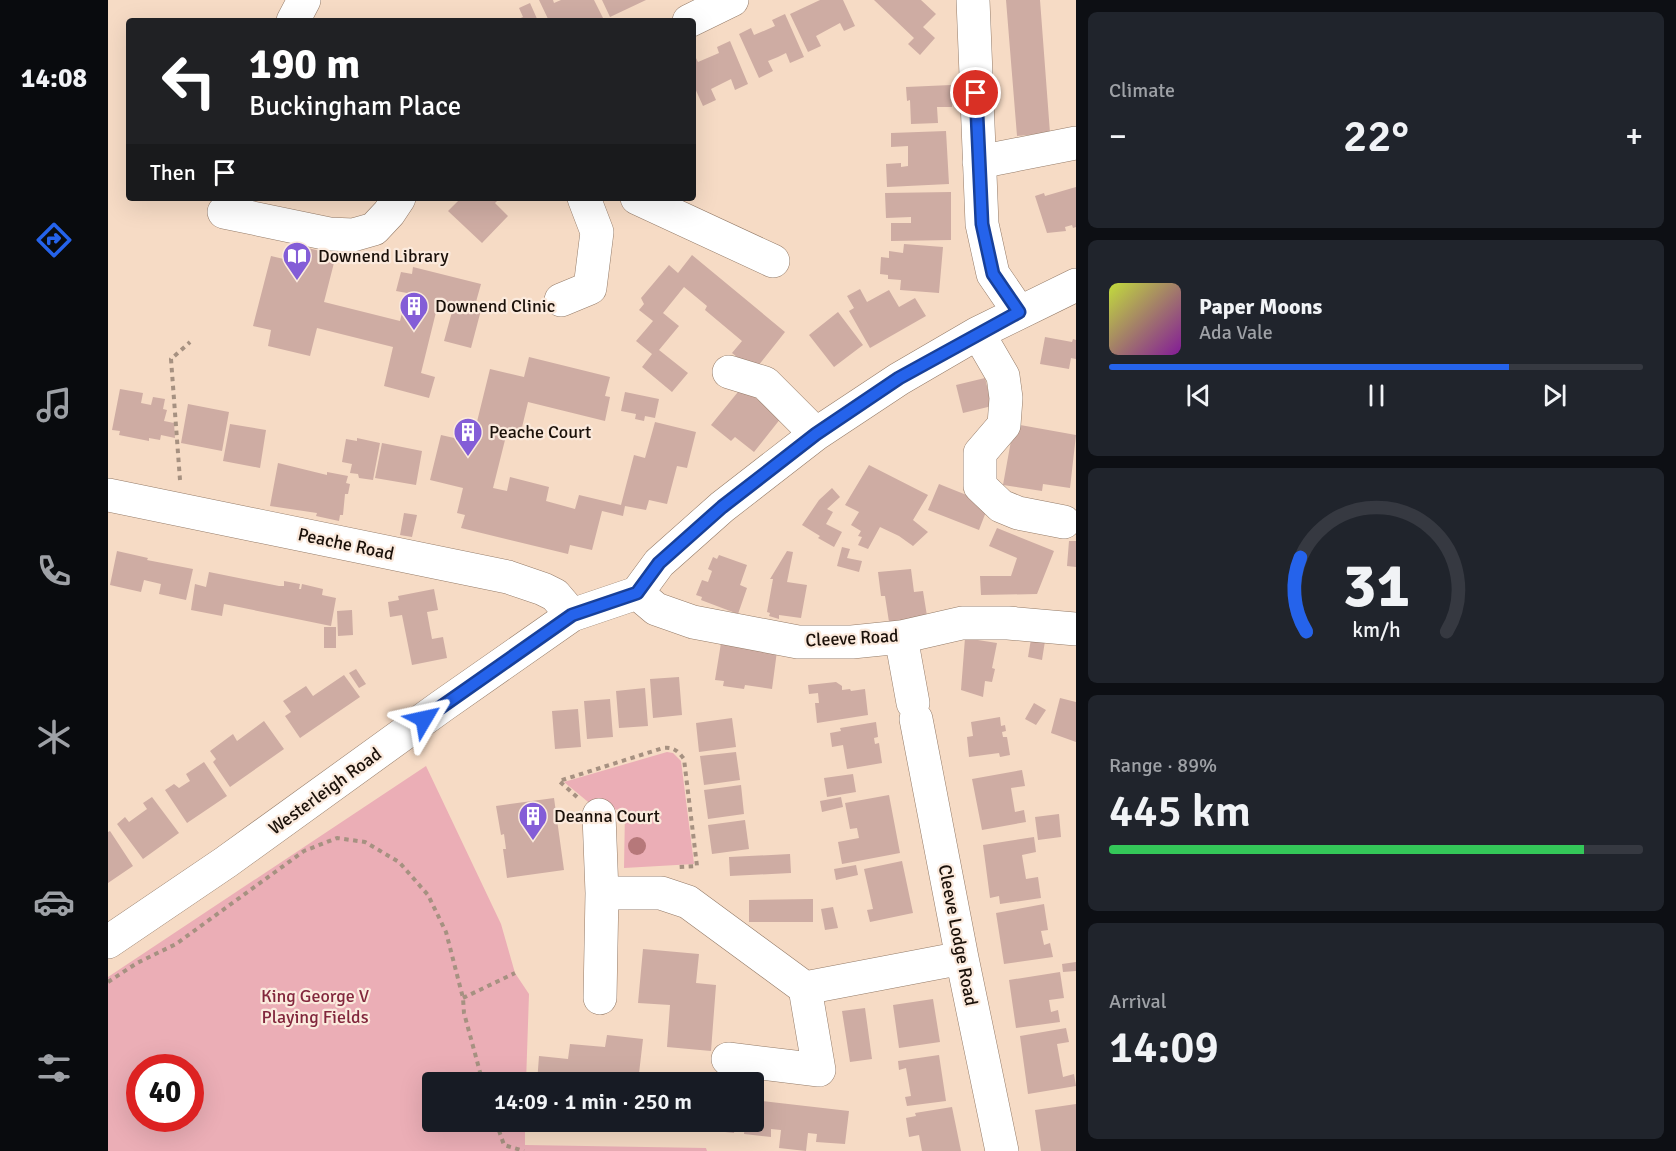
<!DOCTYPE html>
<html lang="en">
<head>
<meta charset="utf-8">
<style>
  body { margin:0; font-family:Signika,sans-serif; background:#20242c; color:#f1f3f6; height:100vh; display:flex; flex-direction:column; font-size:22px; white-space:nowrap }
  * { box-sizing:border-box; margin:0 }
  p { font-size:20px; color:#9ea1a6 }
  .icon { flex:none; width:33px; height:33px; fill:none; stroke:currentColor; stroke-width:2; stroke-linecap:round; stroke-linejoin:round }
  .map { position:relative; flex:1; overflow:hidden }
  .details { display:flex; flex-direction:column; gap:12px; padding:12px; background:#0d0f14; width:600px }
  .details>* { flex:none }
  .hud { position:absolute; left:18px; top:18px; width:570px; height:183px; border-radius:6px; box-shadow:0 6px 24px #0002; background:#202124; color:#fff; overflow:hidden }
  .speed { position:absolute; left:18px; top:1054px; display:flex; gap:12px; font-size:30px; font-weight:700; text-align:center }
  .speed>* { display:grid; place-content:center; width:78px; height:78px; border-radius:50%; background:#171b24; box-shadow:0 6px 24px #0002; line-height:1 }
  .speed .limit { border:9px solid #d22; background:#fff; color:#111 }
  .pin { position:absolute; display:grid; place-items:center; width:51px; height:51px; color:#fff; margin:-26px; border:3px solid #fff; border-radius:50%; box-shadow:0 2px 6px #0007 }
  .me { position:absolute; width:66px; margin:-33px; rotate:54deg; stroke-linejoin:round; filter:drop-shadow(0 0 4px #0008) }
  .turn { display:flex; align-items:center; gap:21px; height:126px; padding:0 24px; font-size:27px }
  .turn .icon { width:78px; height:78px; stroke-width:2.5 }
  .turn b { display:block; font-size:42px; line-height:51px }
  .then { display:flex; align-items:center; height:57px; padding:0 24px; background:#0003; gap:12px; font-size:22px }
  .big { font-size:45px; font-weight:600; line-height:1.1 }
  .details .widget { flex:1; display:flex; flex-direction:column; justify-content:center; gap:9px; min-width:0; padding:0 21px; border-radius:9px; background:#20242c }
  .details .dial { align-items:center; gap:0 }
  .dial svg { height:156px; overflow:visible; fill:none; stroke:#363941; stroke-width:7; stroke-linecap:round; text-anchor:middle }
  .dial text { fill:#f1f3f6; stroke:none }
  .song { display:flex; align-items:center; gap:18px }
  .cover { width:72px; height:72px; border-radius:9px; background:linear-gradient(135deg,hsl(70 70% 55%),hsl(290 70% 35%)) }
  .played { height:6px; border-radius:3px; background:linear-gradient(90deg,#2563eb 75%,#363941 75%) }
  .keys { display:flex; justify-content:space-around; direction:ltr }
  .heat { display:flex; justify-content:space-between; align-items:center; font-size:33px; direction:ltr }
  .charge { height:9px; border-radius:4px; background:linear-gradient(90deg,#34c759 89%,#363941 0) }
  .trip { position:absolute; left:314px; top:1072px; width:342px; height:60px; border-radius:6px; background:#171b24; box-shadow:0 6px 24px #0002; font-weight:600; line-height:60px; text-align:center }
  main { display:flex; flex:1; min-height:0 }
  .tab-bar { display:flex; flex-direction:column; width:108px; justify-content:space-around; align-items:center; background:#090b0e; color:#9ea1a6 }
  .tab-bar .icon { width:42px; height:42px }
  .tab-bar .active { color:#2563eb }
  .tab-bar b { font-size:27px; color:#f1f3f6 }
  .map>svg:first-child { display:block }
  .green { fill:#ebaeb6; fill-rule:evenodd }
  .building { fill:#ceaca3 }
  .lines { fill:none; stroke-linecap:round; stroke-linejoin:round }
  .minor-casing { stroke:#947b68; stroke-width:34 }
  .path { stroke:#a69181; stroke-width:4; stroke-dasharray:4.5 4.5; stroke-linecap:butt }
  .minor { stroke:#fff; stroke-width:33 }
  .tree { fill:#b6787a }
  .route-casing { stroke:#184099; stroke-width:15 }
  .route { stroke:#2563eb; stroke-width:10 }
  .labels { text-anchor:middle; stroke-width:4.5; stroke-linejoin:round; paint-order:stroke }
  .poi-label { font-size:18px; fill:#1b110a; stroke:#fbeadd; text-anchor:start }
  .street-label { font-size:18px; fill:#1b110a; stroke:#fbeadd }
  .park-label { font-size:18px; fill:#82273d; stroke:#fbeadd }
</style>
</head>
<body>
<main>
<nav class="tab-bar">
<b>14:08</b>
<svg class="icon active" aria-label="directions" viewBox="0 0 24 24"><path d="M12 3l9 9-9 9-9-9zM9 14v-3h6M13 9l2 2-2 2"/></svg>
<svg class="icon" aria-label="music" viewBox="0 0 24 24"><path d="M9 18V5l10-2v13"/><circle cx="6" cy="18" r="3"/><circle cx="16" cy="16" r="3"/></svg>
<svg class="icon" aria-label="phone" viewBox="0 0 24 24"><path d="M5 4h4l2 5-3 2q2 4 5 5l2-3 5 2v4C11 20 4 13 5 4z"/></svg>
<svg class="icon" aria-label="climate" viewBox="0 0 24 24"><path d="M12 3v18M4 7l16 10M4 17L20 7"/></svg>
<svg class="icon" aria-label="car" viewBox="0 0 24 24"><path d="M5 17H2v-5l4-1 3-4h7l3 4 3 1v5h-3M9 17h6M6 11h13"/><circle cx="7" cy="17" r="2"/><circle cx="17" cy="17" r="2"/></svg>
<svg class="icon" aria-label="filters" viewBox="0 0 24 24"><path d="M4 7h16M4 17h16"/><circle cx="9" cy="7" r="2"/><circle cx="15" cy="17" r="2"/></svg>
</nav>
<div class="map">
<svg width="968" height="1151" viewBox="0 0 968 1151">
  <rect width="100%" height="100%" fill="#f6dbc5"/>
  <!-- green -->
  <path class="green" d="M559 752 565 753 573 761 586 864 516 868 517 811 485 806 456 782Z
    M318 766 393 924 407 973 421 994 418 1083H324V1122H417V1145L598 1148 599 1151H0V977ZM32 1068H82V1119H32Z"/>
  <!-- building -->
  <path class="building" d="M431 0H445L446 3 453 0H486L495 18 487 21H441Z
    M494 0H538L502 17Z
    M712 0H735L747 26 736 31 732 23 708 36 713 46 700 52 682 14Z
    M766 0H813L828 14 815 27 827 38 812 55 800 44 806 38Z
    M898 0H932L942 133 909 136Z
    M422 3 430 21H406L415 17 411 8Z
    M677 14 696 57 682 63 678 53 670 57 660 61 665 71 651 78 631 34 643 28 646 35 658 30 667 26 664 20Z
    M622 41 640 84 627 90 623 79 603 89 608 100 595 106 585 84V57L587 56 590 62 611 53 609 47Z
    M843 85 844 107H829L830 123 803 124 802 100 799 101 798 87Z
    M838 131 841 184 779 187 778 164 793 163V167L800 166V146L783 147V133Z
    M968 187V227L965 228 964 225 957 227 958 231 939 233 927 196 936 193 937 196Z
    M843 192V240L783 241V223H803V217L778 218 777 193Z
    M353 198H392L387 203 400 216 374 243 340 211Z
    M184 244 228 255 216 302 292 321 299 293 288 291 293 272 304 274 305 267 373 284 366 309 373 310 363 348 336 341 345 308 330 304 313 373 327 377 321 398 276 386 285 347 209 328 202 356 160 346 163 330 145 326 163 256 180 260Z
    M796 244 835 247 831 293 792 290 793 280 780 279V275L772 274 773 257 781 258V251L795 253Z
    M584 255 677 332 646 371 624 353 634 341 597 310 599 306 576 287 555 313 571 326 551 350 580 373 564 392 534 367 544 354 528 341 545 321 531 310 536 304 533 298 561 265 570 273Z
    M752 289 759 302 781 290 791 307 807 298 818 316 762 348 741 311 746 308 739 296Z
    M730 312 755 345 726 367 701 335Z
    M937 337 964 342 965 339 968 340V359L963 358 961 369 932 364Z
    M421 357 502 377 497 396 502 397 497 421 420 402 411 440 398 436 385 488 399 491 402 477 441 487 438 501 467 509 471 495 513 505 526 455 537 458 547 422 588 432 579 468 569 466 559 504 541 500 538 510 517 506 515 516 494 511 484 550 462 545 460 554 353 528 357 515 349 513 355 488 322 480 333 435 364 442 382 369 416 377Z
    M877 378 884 406 855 413 848 385Z
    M634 387 673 418 646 452 627 437 623 441 603 425Z
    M12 389 35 393 33 403 43 405 45 397 57 399 55 409 59 410 56 421 66 423 67 438 53 435 52 440 41 438V441L11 435 12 431 4 430Z
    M517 392 551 399 547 418 537 416 536 421 527 419 528 414 513 411Z
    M80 404 121 412 114 451 73 443Z
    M122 424 158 430 152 468 115 461Z
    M906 424 968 435 962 488 935 484 934 491 895 485Z
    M249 438 272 443 265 480 251 478 250 474 242 473 244 464 234 462 238 439 249 441Z
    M274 443 314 451 308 485 267 478Z
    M170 463 219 475V472L240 476 238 483 242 484 240 494H237L235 515H232L231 521 208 516 209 513 162 506Z
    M761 465 820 495 805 520 820 532 805 546 791 536 772 527 760 549 750 545 754 537 750 536 753 531 743 525 751 512 737 505Z
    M831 484 881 504 871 530 820 510Z
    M724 488 732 497 719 509 725 512 718 524 734 532 726 547 710 538 712 536 694 525 711 500Z
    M296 513 309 515 304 537 292 535Z
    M889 528 946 551 929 594 873 595 872 576H903L909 558 881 546Z
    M961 541H968V567L959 566Z
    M734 547 742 549 739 558 754 561 751 572 729 566Z
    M9 551 40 558 39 560 85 569 78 600 51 594 53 584 36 580 33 592 2 585Z
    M679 551 685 552 679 582 699 585 693 618 671 615V619L661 616 662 613 659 612 665 579H662Z
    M611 555 639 565 632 585 639 588 630 614 593 600 594 597 588 595 594 580 600 582 604 571 600 569 605 557 609 559Z
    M803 569 806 592 815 591 819 616 781 622 777 596H773L770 572Z
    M101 572 171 586H176V581L192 584 191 589H193L194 584 215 589 214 595 228 598 223 626 116 604 114 616 83 610 87 584 98 587Z
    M326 589 330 610 319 612 324 639 335 637 339 658 304 665 294 615 282 617 280 602 291 600 290 596Z
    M244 610 245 635 230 636 229 611Z
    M216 627H228V648H216Z
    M857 638 889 643 884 668 887 669 884 682 877 681 875 697 853 690Z
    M923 639 937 641 934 660 920 657Z
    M613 643 669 651 664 689 637 685 636 689 615 686 616 681 607 680Z
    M248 669 258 684 251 688 241 673Z
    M236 675 252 697 192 738 177 716 183 712 175 701 198 686 205 696Z
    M571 677 574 715 545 718 542 679Z
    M728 682 734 686V690L742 689 743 691 757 689 760 715 709 723 707 703H711L710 693 701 694 700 685Z
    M537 688 540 726 511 728 508 691Z
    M952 698 968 702V742L943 733Z
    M502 699 505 737 479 739 476 701Z
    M926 703 938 710 928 725 917 719Z
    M470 709 473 747 447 749 444 711Z
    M892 717 893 726 897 725 898 731 894 732 895 737H899L902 755 892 757 891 753 861 757 859 737 865 736 863 722Z
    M624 718 628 747 591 752 588 723Z
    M156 721 176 749 122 787 105 762 108 759 102 751 125 734 129 741Z
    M768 722 770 737 766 738 767 744 771 743 774 763 739 769 735 745 724 747 722 733 733 731 732 728Z
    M628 752 632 780 596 785 592 756Z
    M96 762 119 796 79 823 57 790 66 784 71 788 82 781 78 774Z
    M914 770 917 786 903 788 907 812 916 810 918 822 874 830 864 779Z
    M745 774 748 792 719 797 716 778Z
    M633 785 636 814 600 819 596 790Z
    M781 795 792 853 734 864 730 842 751 838 749 828 742 829 737 803Z
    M44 797 71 833 35 859 9 824 17 817 21 822 39 809 35 803Z
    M733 797 735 807 714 812 712 801Z
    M446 798 456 870 399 878 395 849H398L396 834 393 835 388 806Z
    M951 814 953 837 930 840 927 817Z
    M637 820 641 849 604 854 600 825Z
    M2 831 25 866 0 883V832Z
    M926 837 928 852 914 855 918 879 930 877 933 898 892 904 891 896 882 898 875 845Z
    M682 854 683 873 622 876 621 857Z
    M794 861 805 913 762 922 759 910 765 909 756 869Z
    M748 865 750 875 728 880 726 869Z
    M705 899V922H641V900Z
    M936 904 940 930 933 931 936 945 942 943 945 957 896 964 888 913Z
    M725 907 730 928 717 930 713 909Z
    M535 949 591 954 588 983 608 985 603 1051 559 1047 562 1005 530 1003Z
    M968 962V971L955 972 954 964Z
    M952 972 956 998 941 1000 943 1012 950 1010 952 1022 908 1028 901 980Z
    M825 999 832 1042 791 1048 785 1005Z
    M757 1008 764 1059 742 1062 734 1011Z
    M958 1028 961 1042 949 1044 955 1077 966 1074 968 1086 920 1094 912 1036Z
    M499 1035 535 1039 530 1082 429 1083 431 1056 460 1059 462 1044 497 1047Z
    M831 1055 838 1101 799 1106 797 1097 803 1096 798 1068 791 1070 790 1061Z
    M645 1100 741 1111 737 1144 708 1142 709 1134 700 1133 698 1151 671 1148 673 1130 663 1129V1137L636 1134 637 1126 627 1125 626 1133 599 1130 600 1122H645Z
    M968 1104V1151H933L927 1110Z
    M844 1107 853 1151H814L811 1135 801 1137 798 1118 808 1116 807 1113Z"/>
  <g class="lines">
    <!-- minor casing -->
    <g class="minor-casing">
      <path id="minor" d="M865 0 874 224 885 274 911 312
        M185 21 196 0
        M581 21 624 0
        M871 162 968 143
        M529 198 665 261
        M116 212 221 234 245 235 266 229 281 213 291 198
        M453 300 482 288 489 232 476 198
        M870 333 895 376 898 398 896 425 872 453V486L893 506 910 513 956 522
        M621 372 657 383 708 434
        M0 495 400 577 435 589 447 595 464 615
        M529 593 548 609 585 622 690 642H744L793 637 854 623H900L968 629
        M793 637 805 703
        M808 719 854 958 894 1151
        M491 815 494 893 492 998
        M494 893H553L580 902 697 988 854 958
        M0 942 118 862 334 706 464 615 529 593 551 563 614 507 708 434 791 379 870 333 968 285
        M620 1059 711 1070 697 988"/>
    </g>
    <!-- path -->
    <path class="path" d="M72 480 63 359 82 342
      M469 797 451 781 555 748C566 747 570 751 576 759L589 866 571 867
      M0 982 29 963 68 944 196 851 229 838 257 842 291 862 320 895 338 932 355 998 356 1013 375 1083
      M355 998 407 973
      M388 1122 396 1145 416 1151"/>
    <!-- minor -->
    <use href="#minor" class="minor"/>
  </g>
  <!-- trees -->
  <circle class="tree" cx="529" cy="846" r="9"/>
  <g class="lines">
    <!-- route casing -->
    <g class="route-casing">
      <path id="route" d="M316 719 464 615 529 593 551 563 614 507 708 434 791 378 911 312 885 274 874 224 868 93"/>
    </g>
    <!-- route -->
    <use href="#route" class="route"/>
  </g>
  <!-- icons -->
  <defs>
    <g id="library-pin" transform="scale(1.5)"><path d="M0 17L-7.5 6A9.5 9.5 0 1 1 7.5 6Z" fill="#845dd7" stroke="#fbeadd"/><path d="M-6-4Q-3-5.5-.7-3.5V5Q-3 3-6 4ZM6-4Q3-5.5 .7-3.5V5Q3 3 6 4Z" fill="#fff"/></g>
    <g id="building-pin" transform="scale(1.5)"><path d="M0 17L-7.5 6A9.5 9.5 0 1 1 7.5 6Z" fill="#845dd7" stroke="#fbeadd"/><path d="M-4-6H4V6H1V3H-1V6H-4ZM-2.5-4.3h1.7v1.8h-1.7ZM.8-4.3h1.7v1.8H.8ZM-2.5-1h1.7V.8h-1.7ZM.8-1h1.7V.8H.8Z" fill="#fff"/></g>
  </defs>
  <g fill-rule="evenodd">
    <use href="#library-pin" x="189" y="256"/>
    <use href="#building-pin" x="306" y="306"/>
    <use href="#building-pin" x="360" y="432"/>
    <use href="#building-pin" x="425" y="816"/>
  </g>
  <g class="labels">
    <!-- poi labels -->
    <g class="poi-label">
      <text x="210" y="262">Downend Library</text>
      <text x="327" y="312">Downend Clinic</text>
      <text x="381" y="438">Peache Court</text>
      <text x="446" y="822">Deanna Court</text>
    </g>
    <!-- street labels -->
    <g class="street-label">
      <text transform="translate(238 544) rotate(12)" y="6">Peache Road</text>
      <text transform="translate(744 638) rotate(-3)" y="6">Cleeve Road</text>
      <text transform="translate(217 791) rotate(-36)" y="6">Westerleigh Road</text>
      <text transform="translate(850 935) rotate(79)" y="6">Cleeve Lodge Road</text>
    </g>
    <!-- park labels -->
    <g class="park-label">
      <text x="207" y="1002">King George V<tspan x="207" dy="21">Playing Fields</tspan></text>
    </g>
  </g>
</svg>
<div class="speed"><div class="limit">40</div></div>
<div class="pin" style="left:868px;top:93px;background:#d93025"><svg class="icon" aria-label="arrive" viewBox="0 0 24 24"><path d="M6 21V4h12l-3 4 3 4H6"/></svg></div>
<svg class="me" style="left:316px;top:719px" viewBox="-20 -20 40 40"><path d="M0-17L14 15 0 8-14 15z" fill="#2563eb" stroke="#fff" stroke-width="4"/></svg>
<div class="trip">14:09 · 1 min · 250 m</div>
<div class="hud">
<div class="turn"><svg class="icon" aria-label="left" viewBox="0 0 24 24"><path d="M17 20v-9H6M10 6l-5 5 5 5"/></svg><div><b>190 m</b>Buckingham Place</div></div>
<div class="then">Then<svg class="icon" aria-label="arrive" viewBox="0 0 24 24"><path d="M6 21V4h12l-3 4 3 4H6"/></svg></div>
</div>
</div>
<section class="details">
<div class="widget"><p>Climate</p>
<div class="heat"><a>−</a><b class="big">22°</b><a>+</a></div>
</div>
<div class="widget">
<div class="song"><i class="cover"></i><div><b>Paper Moons</b><p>Ada Vale</p></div></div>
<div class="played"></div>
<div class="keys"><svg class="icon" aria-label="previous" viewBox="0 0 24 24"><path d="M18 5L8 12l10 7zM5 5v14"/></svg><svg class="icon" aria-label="pause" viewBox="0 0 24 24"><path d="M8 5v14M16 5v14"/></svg><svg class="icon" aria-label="next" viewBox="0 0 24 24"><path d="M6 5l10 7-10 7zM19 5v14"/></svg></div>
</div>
<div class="widget dial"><svg viewBox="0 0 100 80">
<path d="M14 69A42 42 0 1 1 86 69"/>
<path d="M14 69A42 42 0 0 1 11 31" stroke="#2563eb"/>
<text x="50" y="56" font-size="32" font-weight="700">31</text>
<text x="50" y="72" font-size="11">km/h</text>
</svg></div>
<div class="widget"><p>Range · 89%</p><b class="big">445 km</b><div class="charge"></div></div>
<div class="widget"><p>Arrival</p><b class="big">14:09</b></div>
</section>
</main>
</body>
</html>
